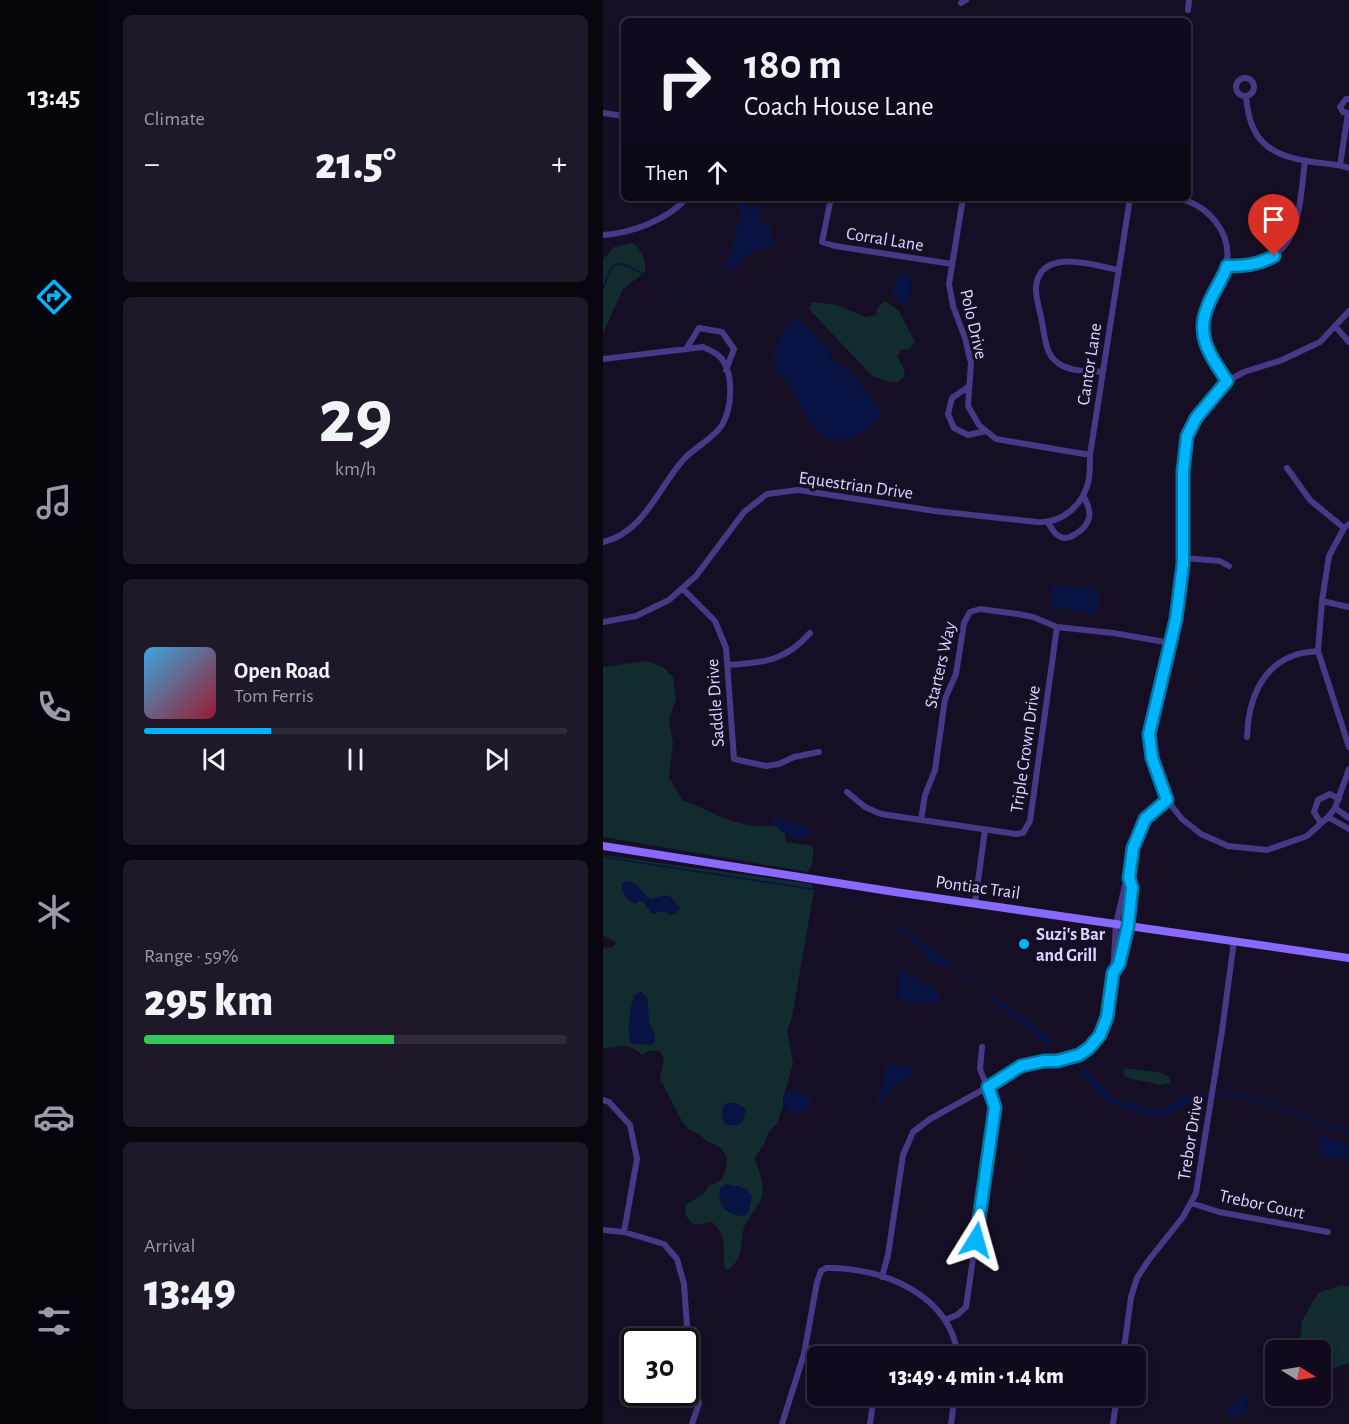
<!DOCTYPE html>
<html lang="en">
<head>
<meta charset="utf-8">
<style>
  body { margin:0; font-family:"Alegreya Sans",sans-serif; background:#1e1829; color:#f1f3f6; height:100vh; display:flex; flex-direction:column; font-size:22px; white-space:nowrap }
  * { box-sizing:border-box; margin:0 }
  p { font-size:20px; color:#9c9aa3 }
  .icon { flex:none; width:33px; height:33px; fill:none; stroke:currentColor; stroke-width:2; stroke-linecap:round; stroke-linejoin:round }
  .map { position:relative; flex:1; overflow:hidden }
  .side { display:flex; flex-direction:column; gap:15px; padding:15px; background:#09060f; width:495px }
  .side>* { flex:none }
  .hud { position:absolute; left:18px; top:18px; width:570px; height:183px; border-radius:9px; box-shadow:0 3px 9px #0003,0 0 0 2px #302b3b; background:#100a1c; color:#f1f3f6; overflow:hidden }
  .needle { width:39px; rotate:101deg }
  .tools { position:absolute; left:662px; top:1340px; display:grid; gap:12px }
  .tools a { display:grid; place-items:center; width:66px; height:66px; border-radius:9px; background:#100a1c; box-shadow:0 3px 9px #0003,0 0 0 2px #302b3b; font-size:30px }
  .speed { position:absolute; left:18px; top:1328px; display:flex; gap:12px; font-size:30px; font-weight:700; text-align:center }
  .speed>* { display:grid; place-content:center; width:78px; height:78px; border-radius:50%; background:#100a1c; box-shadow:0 3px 9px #0003,0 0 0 2px #302b3b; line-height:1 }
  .speed .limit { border:3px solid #111; border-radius:9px; background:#fff; color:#111 }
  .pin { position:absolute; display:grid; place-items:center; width:51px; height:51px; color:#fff; margin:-62px -26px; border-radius:50% 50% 50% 0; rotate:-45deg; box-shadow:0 0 6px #0007 }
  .pin .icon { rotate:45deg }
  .me { position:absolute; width:66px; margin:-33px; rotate:8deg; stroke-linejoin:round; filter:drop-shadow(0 0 4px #0008) }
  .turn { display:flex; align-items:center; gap:21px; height:126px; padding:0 24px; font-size:27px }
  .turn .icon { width:78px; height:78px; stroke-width:2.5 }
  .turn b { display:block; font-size:42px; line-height:51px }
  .then { display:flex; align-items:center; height:57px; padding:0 24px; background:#0003; gap:12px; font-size:22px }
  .big { font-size:45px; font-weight:800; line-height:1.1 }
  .side .tile { flex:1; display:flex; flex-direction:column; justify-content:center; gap:9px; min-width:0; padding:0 21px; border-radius:9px; background:#1e1829 }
  .side .dial { align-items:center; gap:0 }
  .dial b { font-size:78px; line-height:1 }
  .song { display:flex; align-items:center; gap:18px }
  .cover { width:72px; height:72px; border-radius:9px; background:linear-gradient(135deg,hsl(200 70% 55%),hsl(350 70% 35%)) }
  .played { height:6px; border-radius:3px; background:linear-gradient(90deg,#00b5fd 30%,#302b3b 30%) }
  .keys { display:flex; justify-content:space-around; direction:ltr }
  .heat { display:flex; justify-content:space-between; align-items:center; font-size:33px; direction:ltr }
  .charge { height:9px; border-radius:4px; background:linear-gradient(90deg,#34c759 59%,#302b3b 0) }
  .trip { position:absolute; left:204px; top:1346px; width:339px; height:60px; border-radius:9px; background:#100a1c; box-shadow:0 3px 9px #0003,0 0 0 2px #302b3b; font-weight:800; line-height:60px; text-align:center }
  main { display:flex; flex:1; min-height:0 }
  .tabs { display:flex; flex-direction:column; width:108px; justify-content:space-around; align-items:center; background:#06040b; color:#9c9aa3 }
  .tabs .icon { width:42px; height:42px }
  .tabs .active { color:#00b5fd }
  .tabs b { font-size:27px; color:#f1f3f6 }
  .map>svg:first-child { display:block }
  .green { fill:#112b2f; fill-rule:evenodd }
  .water { fill:#081344 }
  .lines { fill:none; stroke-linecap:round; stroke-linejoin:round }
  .stream { stroke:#081344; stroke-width:1.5 }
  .minor { stroke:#493886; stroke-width:6 }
  .secondary { stroke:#8969ff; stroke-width:8 }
  .route-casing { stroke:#0076a4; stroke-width:15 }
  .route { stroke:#00b5fd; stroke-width:10 }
  .poi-dot { fill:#00b5fd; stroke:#160e25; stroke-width:2 }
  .labels { text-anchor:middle; stroke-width:6; stroke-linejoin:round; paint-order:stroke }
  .street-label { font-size:18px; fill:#e0d2ff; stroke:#160e25 }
  .poi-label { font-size:18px; font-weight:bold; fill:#e0d2ff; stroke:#160e25; text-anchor:start }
</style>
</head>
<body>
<main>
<nav class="tabs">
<b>13:45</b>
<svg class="icon active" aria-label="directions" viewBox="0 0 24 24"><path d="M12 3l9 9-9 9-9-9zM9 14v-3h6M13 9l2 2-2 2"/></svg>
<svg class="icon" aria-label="music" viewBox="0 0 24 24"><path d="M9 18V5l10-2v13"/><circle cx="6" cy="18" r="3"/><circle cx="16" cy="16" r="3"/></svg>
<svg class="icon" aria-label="phone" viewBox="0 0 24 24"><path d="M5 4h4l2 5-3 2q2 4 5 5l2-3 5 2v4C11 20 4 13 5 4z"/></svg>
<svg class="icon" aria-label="climate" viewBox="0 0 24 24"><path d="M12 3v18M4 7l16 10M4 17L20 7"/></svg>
<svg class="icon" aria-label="car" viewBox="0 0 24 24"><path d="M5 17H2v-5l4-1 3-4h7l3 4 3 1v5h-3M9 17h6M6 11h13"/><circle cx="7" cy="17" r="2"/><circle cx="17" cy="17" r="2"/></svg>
<svg class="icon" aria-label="filters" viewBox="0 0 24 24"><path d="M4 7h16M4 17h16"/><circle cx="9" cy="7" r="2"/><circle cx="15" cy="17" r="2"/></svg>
</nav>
<section class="side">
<div class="tile"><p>Climate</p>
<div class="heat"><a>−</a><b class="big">21.5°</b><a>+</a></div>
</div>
<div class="tile dial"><b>29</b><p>km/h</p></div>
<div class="tile">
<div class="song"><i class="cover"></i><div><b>Open Road</b><p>Tom Ferris</p></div></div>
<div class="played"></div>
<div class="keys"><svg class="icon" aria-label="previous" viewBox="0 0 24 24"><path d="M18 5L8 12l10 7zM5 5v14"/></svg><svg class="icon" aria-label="pause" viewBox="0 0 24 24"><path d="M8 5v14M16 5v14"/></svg><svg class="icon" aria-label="next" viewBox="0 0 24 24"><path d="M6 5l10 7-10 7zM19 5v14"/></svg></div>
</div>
<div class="tile"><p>Range · 59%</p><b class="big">295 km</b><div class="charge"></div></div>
<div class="tile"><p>Arrival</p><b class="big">13:49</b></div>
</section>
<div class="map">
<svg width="746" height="1424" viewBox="0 0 746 1424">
  <rect width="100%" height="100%" fill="#160e25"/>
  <!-- green -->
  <path class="green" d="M30 243C39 250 43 261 42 272L20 289 0 333V260L11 247Z
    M282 301 296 311 312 342 307 349 298 350 294 357 300 366 302 376 295 382H285L269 376 206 309 209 302 234 305 262 317 273 315 275 307Z
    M43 661 60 667 70 677 73 699 66 719 70 743 66 777 79 800C112 812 134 830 172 825L182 834 183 842 210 846V861L205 872 0 837V667Z
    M0 855 209 884 211 891 189 1017 184 1031 190 1063 180 1099V1106L174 1124 166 1131 161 1144 152 1158C155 1169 162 1184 159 1196 156 1206 147 1215 142 1225 134 1245 145 1256 123 1271 117 1249 128 1241 109 1222L91 1225 82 1215 83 1205 101 1193 106 1185C122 1182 123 1172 124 1157L118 1148 104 1141 96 1134 88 1131 80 1123 57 1079 61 1058 56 1051H46L39 1055C24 1041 18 1048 0 1048V949L3 947 9 948 13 943 0 935ZM44 997 46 1023 52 1036 51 1043 47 1045 29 1043C21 1026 35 1010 44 997ZM134 1186 143 1189 149 1197 126 1212 117 1205Z
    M522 1068 559 1073 566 1077 568 1083 559 1085 524 1078 520 1074Z
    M738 1285 746 1286V1363L724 1370 717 1368V1350H696L699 1321 715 1293Z"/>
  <!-- water -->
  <path class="water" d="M132 198H140L145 208 156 204 158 208 156 219 167 228 170 244C163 250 152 250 143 256 138 260 135 266 130 270L121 267 131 248 132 232 140 215Z
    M296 274 305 275 308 282V290L305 305 299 304 289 295Z
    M193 317C196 318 220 342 224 347 227 351 227 356 229 360 252 371 264 391 278 411 277 421 269 426 261 431 250 437 239 442 226 438 208 433 197 403 188 388 183 379 174 372 172 361 169 346 181 325 193 317Z
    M451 585 489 589 497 595 493 613 490 614 462 610 447 604Z
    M172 817 208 829 209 835C195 842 176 835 170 820Z
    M23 881C37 882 37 893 48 899L62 895 68 897 77 909 73 913 67 915 61 911 49 914 41 903 37 901 32 904C23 900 18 892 19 883Z
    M293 924 335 954 346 959 350 966 451 1041 445 1045 391 1002 389 997 348 967 329 963 323 956 319 948 292 926Z
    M300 971 336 993 335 1002 325 1004 295 1000C293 992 295 981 297 972Z
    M38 992 44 997 46 1023 52 1036 51 1043 47 1045 28 1043C23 1030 27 1006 32 994Z
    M295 1065 311 1068V1073L291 1086 277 1105 274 1104 284 1066Z
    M483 1068 512 1099 557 1111C567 1105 579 1096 590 1094 637 1083 702 1117 746 1132V1135L671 1106 622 1094 592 1099 579 1108 557 1118 506 1103 492 1091 478 1072Z
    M187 1091 205 1094 208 1103 204 1110 193 1113 185 1112C180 1105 180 1101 182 1093Z
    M124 1103C132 1103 138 1103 143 1110L139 1122 133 1125H123L119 1118 120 1106Z
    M718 1137 736 1141 746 1147 745 1160 717 1154 716 1141Z
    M124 1184 143 1189 149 1197 145 1213 142 1216C124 1215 114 1207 117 1188Z
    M638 1396H644C646 1404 644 1409 640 1416H626L624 1413V1408L635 1401Z"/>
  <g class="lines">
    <!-- stream -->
    <path class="stream" d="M157 206 164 198
      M0 288 8 269 14 264C35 263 63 298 82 294 90 292 97 282 105 278 109 276 114 276 119 274L124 267
      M0 857 235 893 248 896 268 908"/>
    <!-- minor -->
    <path class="minor" d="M358 3 363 0
      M585 10 586 0
      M633 87a9 9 0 1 1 18 0a9 9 0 1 1-18 0Z
      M643 96C646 137 663 155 704 161 718 164 732 163 746 168
      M746 99H743L737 107 740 112 746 113
      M0 113 21 116
      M737 165 745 113
      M228 198 219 242 232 246 349 264
      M360 198 346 284 350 306 362 338 368 363 365 406 376 425 393 439 487 455
      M572 198C604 203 631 233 623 267 618 292 597 308 601 336 603 354 614 366 624 381
      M0 235C29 233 64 220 84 198
      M624 266C697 268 695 218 702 161
      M746 311 717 342 679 360 641 372 624 381 593 418 584 436 580 471 581 564 573 619 546 734 549 758 564 800 579 819 598 834 625 846 664 850 704 836 725 817 732 808 746 769
      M732 326 746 342
      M83 349 96 328 119 332 131 349 123 370
      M0 359 100 347C107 350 114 353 119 359 131 376 129 408 119 425 110 439 92 447 81 459 56 486 41 533 0 542
      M500 372C486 371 467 372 455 363 442 354 442 337 439 322 437 311 432 296 433 286 438 247 491 265 515 270
      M365 387 349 398 345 414 351 428 365 435 383 431
      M684 468 707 500 741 528
      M445 523C449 528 451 535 458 537 463 539 467 538 471 535 488 525 491 513 480 496
      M746 524 741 528 726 556 719 601 715 651 746 747
      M581 558 617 561 626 566
      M80 589 112 621 123 648 131 759 163 766 176 764 191 757 216 752
      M719 601 746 607
      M0 622 33 616 66 600 93 576 141 512 164 494 195 490 332 511 434 522C460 524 481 504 486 479 487 471 487 463 487 455L527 198
      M125 665C160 663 183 661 207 633
      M644 737C645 702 657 667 692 655 699 652 708 652 715 651
      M244 792 262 807 278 814 413 834 420 833 427 821 454 627
      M732 808 746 818
      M725 817 746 829
      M318 820 322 795 332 770 342 699 353 674 361 623 367 612 377 609 415 614 430 617 454 627 510 633 568 643
      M718 823 711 812 715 800 727 794 736 799
      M372 903 382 830
      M510 973C523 954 534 899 526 878
      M0 1100 6 1102 27 1125 34 1159 21 1232
      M588 1203 616 1212 725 1232
      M0 1230 21 1232 61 1244 74 1259 81 1284 85 1339 96 1403 89 1424
      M279 1277 285 1255 300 1155 310 1132 327 1119 385 1087 419 1066 441 1061H454L465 1059 486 1048 497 1035 504 1018 510 973 513 924 522 885 526 878 530 848 542 819 564 800
      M342 1320 354 1315 363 1307 392 1107 377 1069 379 1047
      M203 1348 232 1356
      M520 1356 528 1297 534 1278 545 1261 580 1217 593 1193 619 1031 631 941
      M179 1424 201 1354 214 1282 218 1271 223 1268C279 1267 347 1294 355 1356
      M267 1424 271 1395
      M348 1424 352 1395
      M510 1424 514 1395"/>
    <!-- secondary -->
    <path class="secondary" d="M0 846 292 892 746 958"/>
  </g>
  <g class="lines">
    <!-- route casing -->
    <g class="route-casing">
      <path id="route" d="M373 1240 392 1107 385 1087 418 1066 441 1061H454L476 1055 486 1048 497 1035 504 1017 510 973 516 964 525 926 529 887 526 878 530 848 542 819 564 800 549 758 546 734 573 619 580 564V471L584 436 593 418 624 381C609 358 592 337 604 308 609 293 619 281 624 266 642 266 655 265 671 256"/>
    </g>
    <!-- route -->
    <use href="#route" class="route"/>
  </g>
  <!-- markers -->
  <circle class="poi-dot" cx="421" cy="944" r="6"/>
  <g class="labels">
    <!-- street labels -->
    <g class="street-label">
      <text transform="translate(282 239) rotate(9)" y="6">Corral Lane</text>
      <text transform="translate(371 324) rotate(77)" y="6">Polo Drive</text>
      <text transform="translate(486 364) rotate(-81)" y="6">Cantor Lane</text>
      <text transform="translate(253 485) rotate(8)" y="6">Equestrian Drive</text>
      <text transform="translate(337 665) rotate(-77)" y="6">Starters Way</text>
      <text transform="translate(112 703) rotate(-94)" y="6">Saddle Drive</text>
      <text transform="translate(422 749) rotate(-82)" y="6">Triple Crown Drive</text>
      <text transform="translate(375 887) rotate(8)" y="6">Pontiac Trail</text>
      <text transform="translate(587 1138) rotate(-81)" y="6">Trebor Drive</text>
      <text transform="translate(659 1204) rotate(12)" y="6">Trebor Court</text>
    </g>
    <!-- poi labels -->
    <g class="poi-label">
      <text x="433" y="940">Suzi's Bar<tspan x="433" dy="21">and Grill</tspan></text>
    </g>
  </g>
</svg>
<div class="tools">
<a><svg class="needle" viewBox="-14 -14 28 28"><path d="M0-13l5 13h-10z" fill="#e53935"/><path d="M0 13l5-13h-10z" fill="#9c9aa3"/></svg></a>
</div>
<div class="speed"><div class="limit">30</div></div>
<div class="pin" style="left:671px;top:256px;background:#d93025"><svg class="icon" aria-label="arrive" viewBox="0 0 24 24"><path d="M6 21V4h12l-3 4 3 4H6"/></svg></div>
<svg class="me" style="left:373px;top:1240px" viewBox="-20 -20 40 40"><path d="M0-17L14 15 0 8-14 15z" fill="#00b5fd" stroke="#fff" stroke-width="4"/></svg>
<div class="trip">13:49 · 4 min · 1.4 km</div>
<div class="hud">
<div class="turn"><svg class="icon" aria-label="right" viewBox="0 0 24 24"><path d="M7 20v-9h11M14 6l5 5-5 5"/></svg><div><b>180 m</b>Coach House Lane</div></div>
<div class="then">Then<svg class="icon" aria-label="ahead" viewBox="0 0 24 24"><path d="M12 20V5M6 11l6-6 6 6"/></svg></div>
</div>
</div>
</main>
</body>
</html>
